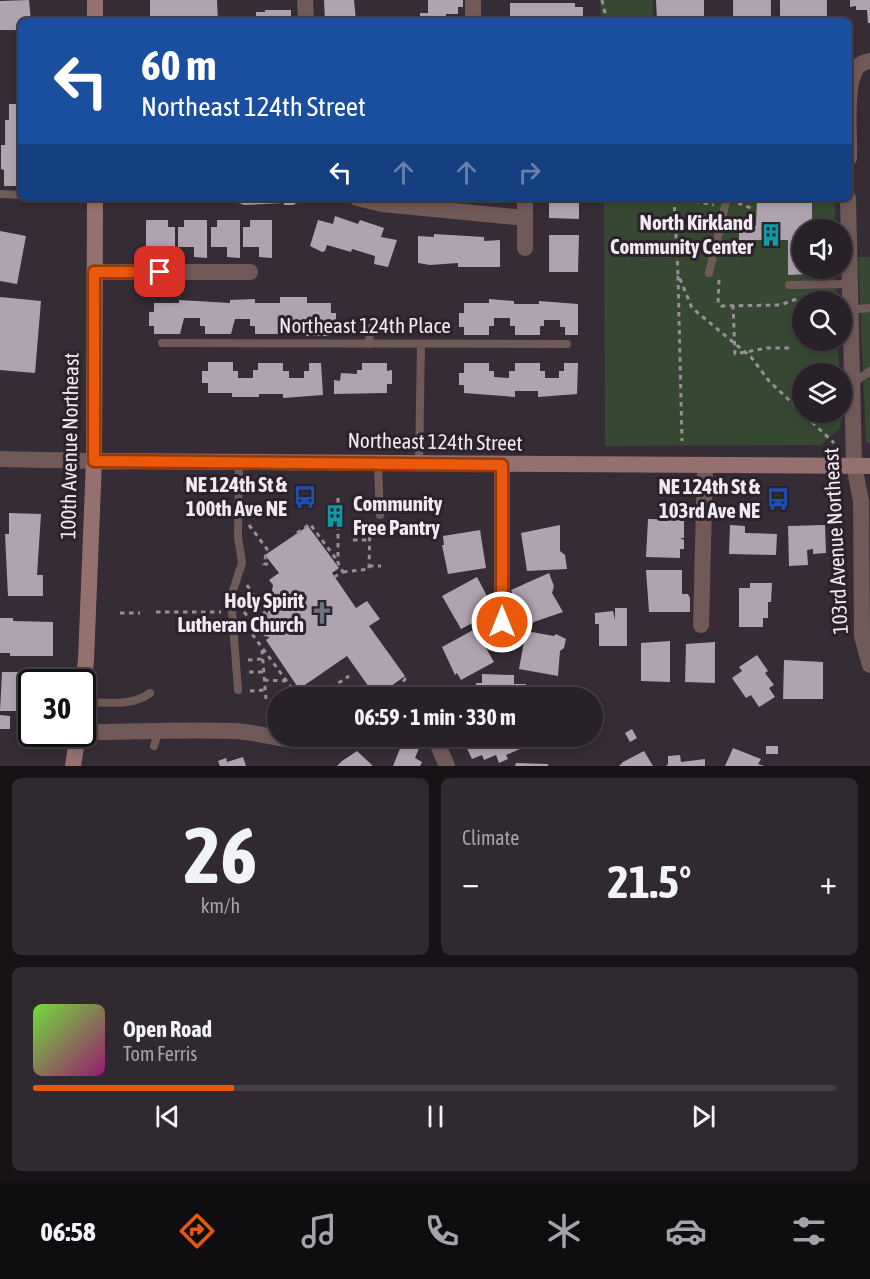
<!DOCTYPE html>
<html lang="en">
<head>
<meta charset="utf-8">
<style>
  body { margin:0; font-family:"Asap Condensed",sans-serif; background:#302930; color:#f1f3f6; height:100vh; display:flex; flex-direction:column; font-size:22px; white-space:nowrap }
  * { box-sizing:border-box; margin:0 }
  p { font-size:20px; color:#a5a3a8 }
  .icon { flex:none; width:33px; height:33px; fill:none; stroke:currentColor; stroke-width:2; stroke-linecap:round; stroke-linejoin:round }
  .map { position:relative; height:766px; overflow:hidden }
  .drawer { display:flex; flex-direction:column; gap:12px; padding:12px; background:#161216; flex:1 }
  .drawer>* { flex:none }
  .guide { position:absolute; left:18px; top:18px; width:834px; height:183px; border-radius:9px; box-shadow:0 3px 9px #0003,0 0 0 2px #443e45; background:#1a4fa0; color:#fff; overflow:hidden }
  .buttons { position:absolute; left:792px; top:219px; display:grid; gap:12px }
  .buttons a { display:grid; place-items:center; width:60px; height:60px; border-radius:50%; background:#282128; box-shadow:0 3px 9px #0003,0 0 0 2px #443e45; font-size:30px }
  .speed { position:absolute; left:18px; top:669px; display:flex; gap:12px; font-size:30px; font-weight:700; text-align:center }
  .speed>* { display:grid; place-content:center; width:78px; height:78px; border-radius:50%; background:#282128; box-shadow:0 3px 9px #0003,0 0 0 2px #443e45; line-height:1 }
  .speed .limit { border:3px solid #111; border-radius:9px; background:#fff; color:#111 }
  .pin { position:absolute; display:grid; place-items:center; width:51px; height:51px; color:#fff; margin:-26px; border-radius:12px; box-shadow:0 3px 9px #0006 }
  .me { position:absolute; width:66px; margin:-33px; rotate:0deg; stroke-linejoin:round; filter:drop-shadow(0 0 4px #0008) }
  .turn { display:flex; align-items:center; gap:21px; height:126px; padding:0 24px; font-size:27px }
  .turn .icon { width:78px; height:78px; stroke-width:2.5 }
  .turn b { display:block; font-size:42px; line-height:51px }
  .lanes { display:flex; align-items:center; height:57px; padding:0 24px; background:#0003; justify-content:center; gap:30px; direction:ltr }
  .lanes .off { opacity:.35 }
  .big { font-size:45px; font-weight:700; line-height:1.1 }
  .drawer .card { flex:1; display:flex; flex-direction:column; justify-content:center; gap:9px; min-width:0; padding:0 21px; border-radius:9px; background:#302930 }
  .drawer .dial { align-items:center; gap:0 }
  .dial b { font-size:78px; line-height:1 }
  .song { display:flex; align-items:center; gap:18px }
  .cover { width:72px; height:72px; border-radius:9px; background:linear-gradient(135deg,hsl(100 70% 55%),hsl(320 70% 35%)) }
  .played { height:6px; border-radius:3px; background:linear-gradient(90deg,#ea580c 25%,#443e45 25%) }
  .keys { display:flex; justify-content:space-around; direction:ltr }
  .heat { display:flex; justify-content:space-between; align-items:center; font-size:33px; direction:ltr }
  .drawer .tiles { flex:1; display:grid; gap:12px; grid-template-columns:1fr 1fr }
  .card:last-child { grid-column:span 2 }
  .trip { position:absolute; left:267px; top:687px; width:336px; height:60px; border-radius:30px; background:#282128; box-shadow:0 3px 9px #0003,0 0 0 2px #443e45; font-weight:700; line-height:60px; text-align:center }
  .tab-bar { display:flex; height:96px; justify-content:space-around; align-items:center; background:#100d10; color:#a5a3a8 }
  .tab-bar .icon { width:42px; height:42px }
  .tab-bar .active { color:#ea580c }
  .tab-bar b { font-size:27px; color:#f1f3f6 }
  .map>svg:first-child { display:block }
  .green { fill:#364832 }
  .building { fill:#afa3b0 }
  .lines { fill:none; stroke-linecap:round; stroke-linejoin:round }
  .path { stroke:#978f98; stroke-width:3; stroke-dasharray:4.5 4.5; stroke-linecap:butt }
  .service { stroke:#705a58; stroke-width:8 }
  .minor { stroke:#705a58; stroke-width:16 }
  .tertiary { stroke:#705a58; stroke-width:16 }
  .secondary { stroke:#94716e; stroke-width:16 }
  .route-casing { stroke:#983908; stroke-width:15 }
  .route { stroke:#ea580c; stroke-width:10 }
  .labels { text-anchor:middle; stroke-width:6; stroke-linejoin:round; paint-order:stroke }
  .poi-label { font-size:21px; font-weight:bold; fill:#f1eaf1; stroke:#2b222c; text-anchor:end }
  .street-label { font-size:21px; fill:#f1eaf1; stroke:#2b222c }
</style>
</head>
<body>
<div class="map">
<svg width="870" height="766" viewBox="0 0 870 766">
  <rect width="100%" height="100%" fill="#352c36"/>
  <!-- green -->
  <path class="green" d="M600 0H653V21H601Z
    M604 198H835V229L802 230V268L835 269 837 301 802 302V340L838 341 839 373 802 374V412L840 413 841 427 821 445 605 446Z
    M858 257H870V445L866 442Z"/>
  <!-- building -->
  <path class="building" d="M29 0 31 21H21V30H0V1Z
    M150 0H217L218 21H156V19H150Z
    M324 0H354L356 21H325Z
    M428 0H463V7H458V14H446V18H456V21H420V13H428Z
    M656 0H704V21H657Z
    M733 0H771V21H733Z
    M780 0H827V21H788V17H780Z
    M850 0H870V23H868L867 10H856V6L850 7Z
    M510 3H575V7H583V21H510Z
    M265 10H291V21H256V12H265Z
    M9 104H21V186H4V170L1 169V145H5V120H9Z
    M152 198H177V202H152Z
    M239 198H297V203L293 205H284V203L244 205 239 203Z
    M549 198H579V219L549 218Z
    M757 198H812V230H802V268H812V274L788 275V240H739V226H756Z
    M335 216 358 224 360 220 384 228 381 237 397 240 388 267 374 264 375 256 352 249 351 252 327 245 325 251 322 252 310 246 318 220 333 224Z
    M146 220H168V227H175V248H159V257H146Z
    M184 220H207V258L194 257V247H178V227H184Z
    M217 220H240V258L227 257V247H211V227H217Z
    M250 220H272V258L259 257V247H243V227H250Z
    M0 231 26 236 17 284 0 281Z
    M434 234 484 237V241L500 240V267H458V263L430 265 418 263V236L434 237Z
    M549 235H579L578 272H549Z
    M0 297 41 301 35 373 0 370Z
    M280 297H307V303H331V313H336V327H330V336H306L305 326H300V322H285V326H281V334H255V326H250V319H235L231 334H205V326H200V318H184L180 334H154V326H149V312H154V303H179V300L230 303V300L255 299V303H280Z
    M489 299 514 301V304H539V301L578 304V335H565V327H560V320H544V326H540V335H515V326H510V318H494V326H489V335H464V327H459V313H464V303H489Z
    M208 362H233V371H238V378H253V370H258V363H283V371H289V378H304V371H309V363H321L323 395 283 398V394H259V397H232V393H208V383H202V371H208Z
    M362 363H387V371L392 370V384H387V393L334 394V380L340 381 341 373 357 374V370H362Z
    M464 363H489V371H494V377L509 378V371H515V363H540V371H545V378H559V371H564V363H578L577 394 538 397V391H515V397L464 393V385H459V373H464Z
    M9 513 41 514 37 575H43V596H8L5 534H9Z
    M648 519 684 520V538H680L684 540V549H680V558L646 557Z
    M560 525V551L565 555 567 569 527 571 521 533Z
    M730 525 745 526V533L777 534 776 555 729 554Z
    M825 525 826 553 813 554V549L807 550 808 565 789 566 788 526Z
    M308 526 339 568 332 573 356 608 367 601 380 619 369 626 405 676 376 697 347 656 299 689 266 640 270 637 264 636 273 585 269 580 279 573 265 555Z
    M480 530 486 568 448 574 442 545H444L443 536Z
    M646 570H682V594H688L690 598V612H649Z
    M549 573 554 586 552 593 563 612 525 625 511 590Z
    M477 577 495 611 461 629 442 596Z
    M750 583H772L771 602H768V618H763V627H739V588H750Z
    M615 608H627V646H599V624H595V613L613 611 615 620Z
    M0 618H13V621L53 622V656H10V653H0Z
    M475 629 494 662 461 680 457 673 455 675 442 647Z
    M526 631 554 636 556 634 566 639 564 648 560 651 558 676 519 669Z
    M670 641V682L641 681V643Z
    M715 642V683L685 682 686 644Z
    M757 655 768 671 765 673 774 685 769 688 775 697 759 707 751 695 746 698 732 678 742 671 739 667Z
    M784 660 823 662V699H783Z
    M2 672H41V682H32V711H0Z
    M482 674 514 675V684H526V698H474L476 683H482Z
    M0 715 10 716V729H0Z
    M20 715H32V729H20Z
    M632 729 637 738 630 742 625 733Z
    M477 736 517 737 522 748 506 755 508 759 499 763 496 755 484 760 482 755 472 759 464 742Z
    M403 741 419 748 415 758 422 762 420 766H393Z
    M766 746H778V754H766Z
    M733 748 761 759 758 764 764 766H725Z
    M357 751 373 766H337L342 761Z
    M644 751 653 766H619L623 762Z
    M680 755 681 762 705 759V766H666L668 764V756Z
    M243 757 246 766H220L218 761 226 758 227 762Z
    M516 763 548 764V766H515Z"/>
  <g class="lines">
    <!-- path -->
    <path class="path" d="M602 0 607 21
      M674 198 678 274 692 308 751 357 769 381 834 443
      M677 198 714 205
      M738 203 751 208V226
      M678 276 682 441
      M719 280 718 303 721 306 780 305 797 299
      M733 305 735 354 767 348H790
      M249 525 267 549 264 564H269
      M297 533 310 524 337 560
      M353 540H369
      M369 566H381
      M343 572 369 569 370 523H353
      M334 577 343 572 338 563V496
      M247 585 254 596 271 598 268 617
      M244 609 254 596
      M156 612H221
      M244 612 262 634 269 630 255 611 260 607 268 617
      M120 613H140
      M247 627 299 698
      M262 650 266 699
      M248 660 262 659
      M249 672H264
      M264 680 286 681
      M250 691 265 690
      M316 698 349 676
      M382 698 400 686 407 676"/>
    <!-- service -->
    <path class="service" d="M0 194 21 195
      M709 273 727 198
      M789 285 848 284
      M850 310 870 308
      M162 343 567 344
      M369 344 370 328
      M853 383 870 371
      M378 463 380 515
      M419 464 421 345
      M238 690 231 597 242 563 238 537 239 463
      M82 702C105 702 132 707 150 693
      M33 738 77 740
      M154 746 158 732"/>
    <!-- minor -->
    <path class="minor" d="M305 0 306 21
      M473 21V0
      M849 158C850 137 845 89 855 71 858 65 863 62 870 61
      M357 198 382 204 525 218
      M525 198V248
      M848 198 854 465 861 501 862 636 870 665
      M94 272H250
      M502 465V643
      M701 625 705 466
      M82 732C133 732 184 729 234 731 272 733 299 749 338 736
      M434 736 447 766"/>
    <!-- tertiary -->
    <path class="tertiary" d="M0 459 94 461"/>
    <!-- secondary -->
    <path class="secondary" d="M95 21V0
      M94 461 870 466
      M82 695 86 660 94 461 95 198
      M73 766 78 734"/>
  </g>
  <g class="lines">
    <!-- route casing -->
    <g class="route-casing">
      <path id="route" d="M160 272H94V461L502 465V622"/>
    </g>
    <!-- route -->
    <use href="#route" class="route"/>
  </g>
  <!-- icons -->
  <defs>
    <g id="building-bare" transform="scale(1.8)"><path d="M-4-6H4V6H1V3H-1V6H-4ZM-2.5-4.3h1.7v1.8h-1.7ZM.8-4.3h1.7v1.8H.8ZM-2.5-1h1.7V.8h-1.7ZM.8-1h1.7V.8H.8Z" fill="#0f9aa8" stroke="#2b222c" stroke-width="2.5" paint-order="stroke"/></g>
    <g id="bus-bare" transform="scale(1.8)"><path d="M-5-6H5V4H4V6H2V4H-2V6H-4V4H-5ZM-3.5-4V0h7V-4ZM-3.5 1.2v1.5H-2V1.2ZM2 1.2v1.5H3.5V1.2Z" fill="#1a4fb4" stroke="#2b222c" stroke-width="2.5" paint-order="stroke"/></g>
    <g id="church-bare" transform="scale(1.8)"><path d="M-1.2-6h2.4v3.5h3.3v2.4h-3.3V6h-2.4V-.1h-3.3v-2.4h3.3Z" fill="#6b7280" stroke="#2b222c" stroke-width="2.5" paint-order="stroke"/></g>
  </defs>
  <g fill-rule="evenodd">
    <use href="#building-bare" x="771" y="235"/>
    <use href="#bus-bare" x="305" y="497"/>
    <use href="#bus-bare" x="778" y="499"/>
    <use href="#building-bare" x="335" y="516"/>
    <use href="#church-bare" x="322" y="613"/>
  </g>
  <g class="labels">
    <!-- poi labels -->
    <g class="poi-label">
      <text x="753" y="230">North Kirkland<tspan x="753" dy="24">Community Center</tspan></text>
      <text x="287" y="492">NE 124th St &amp;<tspan x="287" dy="24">100th Ave NE</tspan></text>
      <text x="760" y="494">NE 124th St &amp;<tspan x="760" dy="24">103rd Ave NE</tspan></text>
      <text x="353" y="511" text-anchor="start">Community<tspan x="353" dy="24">Free Pantry</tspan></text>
      <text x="304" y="608">Holy Spirit<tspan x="304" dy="24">Lutheran Church</tspan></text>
    </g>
    <!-- street labels -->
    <g class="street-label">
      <text x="365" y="333">Northeast 124th Place</text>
      <text transform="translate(435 442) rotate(1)" y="7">Northeast 124th Street</text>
      <text transform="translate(70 446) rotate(-89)" y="7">100th Avenue Northeast</text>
      <text transform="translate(836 541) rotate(-93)" y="7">103rd Avenue Northeast</text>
    </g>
  </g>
</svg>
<div class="buttons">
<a><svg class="icon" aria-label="sound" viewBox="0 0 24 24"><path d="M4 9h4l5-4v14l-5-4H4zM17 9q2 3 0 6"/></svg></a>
<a><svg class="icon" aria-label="search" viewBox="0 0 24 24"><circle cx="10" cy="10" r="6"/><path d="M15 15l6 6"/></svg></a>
<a><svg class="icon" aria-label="layers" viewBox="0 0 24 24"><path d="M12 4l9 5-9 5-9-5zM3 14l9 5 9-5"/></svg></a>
</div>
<div class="speed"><div class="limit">30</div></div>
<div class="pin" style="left:160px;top:272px;background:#d93025"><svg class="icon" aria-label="arrive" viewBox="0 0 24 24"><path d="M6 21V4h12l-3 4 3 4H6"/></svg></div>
<svg class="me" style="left:502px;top:622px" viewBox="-20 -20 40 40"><circle r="17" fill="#ea580c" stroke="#fff" stroke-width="3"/><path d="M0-11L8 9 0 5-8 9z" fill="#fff"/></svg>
<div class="trip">06:59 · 1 min · 330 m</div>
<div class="guide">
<div class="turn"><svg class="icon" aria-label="left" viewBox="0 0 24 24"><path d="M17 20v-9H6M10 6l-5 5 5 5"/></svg><div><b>60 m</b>Northeast 124th Street</div></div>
<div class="lanes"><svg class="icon" aria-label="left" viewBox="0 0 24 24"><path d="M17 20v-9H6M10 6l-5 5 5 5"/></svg><svg class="icon off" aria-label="ahead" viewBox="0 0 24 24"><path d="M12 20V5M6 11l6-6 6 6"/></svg><svg class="icon off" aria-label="ahead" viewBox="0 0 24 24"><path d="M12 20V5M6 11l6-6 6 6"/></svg><svg class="icon off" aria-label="right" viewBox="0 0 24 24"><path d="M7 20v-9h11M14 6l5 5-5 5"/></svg></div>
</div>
</div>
<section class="drawer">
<div class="tiles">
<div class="card dial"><b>26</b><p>km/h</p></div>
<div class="card"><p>Climate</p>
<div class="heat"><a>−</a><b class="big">21.5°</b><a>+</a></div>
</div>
<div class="card">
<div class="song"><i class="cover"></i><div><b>Open Road</b><p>Tom Ferris</p></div></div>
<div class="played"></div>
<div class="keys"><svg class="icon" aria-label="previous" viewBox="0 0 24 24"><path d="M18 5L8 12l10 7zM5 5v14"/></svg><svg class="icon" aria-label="pause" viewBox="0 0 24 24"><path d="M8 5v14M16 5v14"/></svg><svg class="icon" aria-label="next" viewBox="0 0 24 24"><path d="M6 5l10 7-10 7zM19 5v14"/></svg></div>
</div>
</div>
</section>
<nav class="tab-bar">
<b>06:58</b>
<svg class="icon active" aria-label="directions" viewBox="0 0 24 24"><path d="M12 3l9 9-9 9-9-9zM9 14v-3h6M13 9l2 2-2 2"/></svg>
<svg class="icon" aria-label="music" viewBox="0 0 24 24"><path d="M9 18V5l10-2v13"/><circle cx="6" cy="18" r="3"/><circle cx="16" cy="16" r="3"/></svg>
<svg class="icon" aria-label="phone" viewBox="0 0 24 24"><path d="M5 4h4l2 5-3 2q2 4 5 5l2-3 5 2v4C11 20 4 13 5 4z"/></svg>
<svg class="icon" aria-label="climate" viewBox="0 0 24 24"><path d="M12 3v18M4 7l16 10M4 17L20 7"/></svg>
<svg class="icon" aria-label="car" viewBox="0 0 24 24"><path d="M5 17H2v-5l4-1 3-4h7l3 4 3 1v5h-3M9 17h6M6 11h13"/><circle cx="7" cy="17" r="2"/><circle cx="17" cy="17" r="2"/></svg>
<svg class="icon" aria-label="filters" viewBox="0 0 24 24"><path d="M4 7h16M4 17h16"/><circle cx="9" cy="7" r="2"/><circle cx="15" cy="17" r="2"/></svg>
</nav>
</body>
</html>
